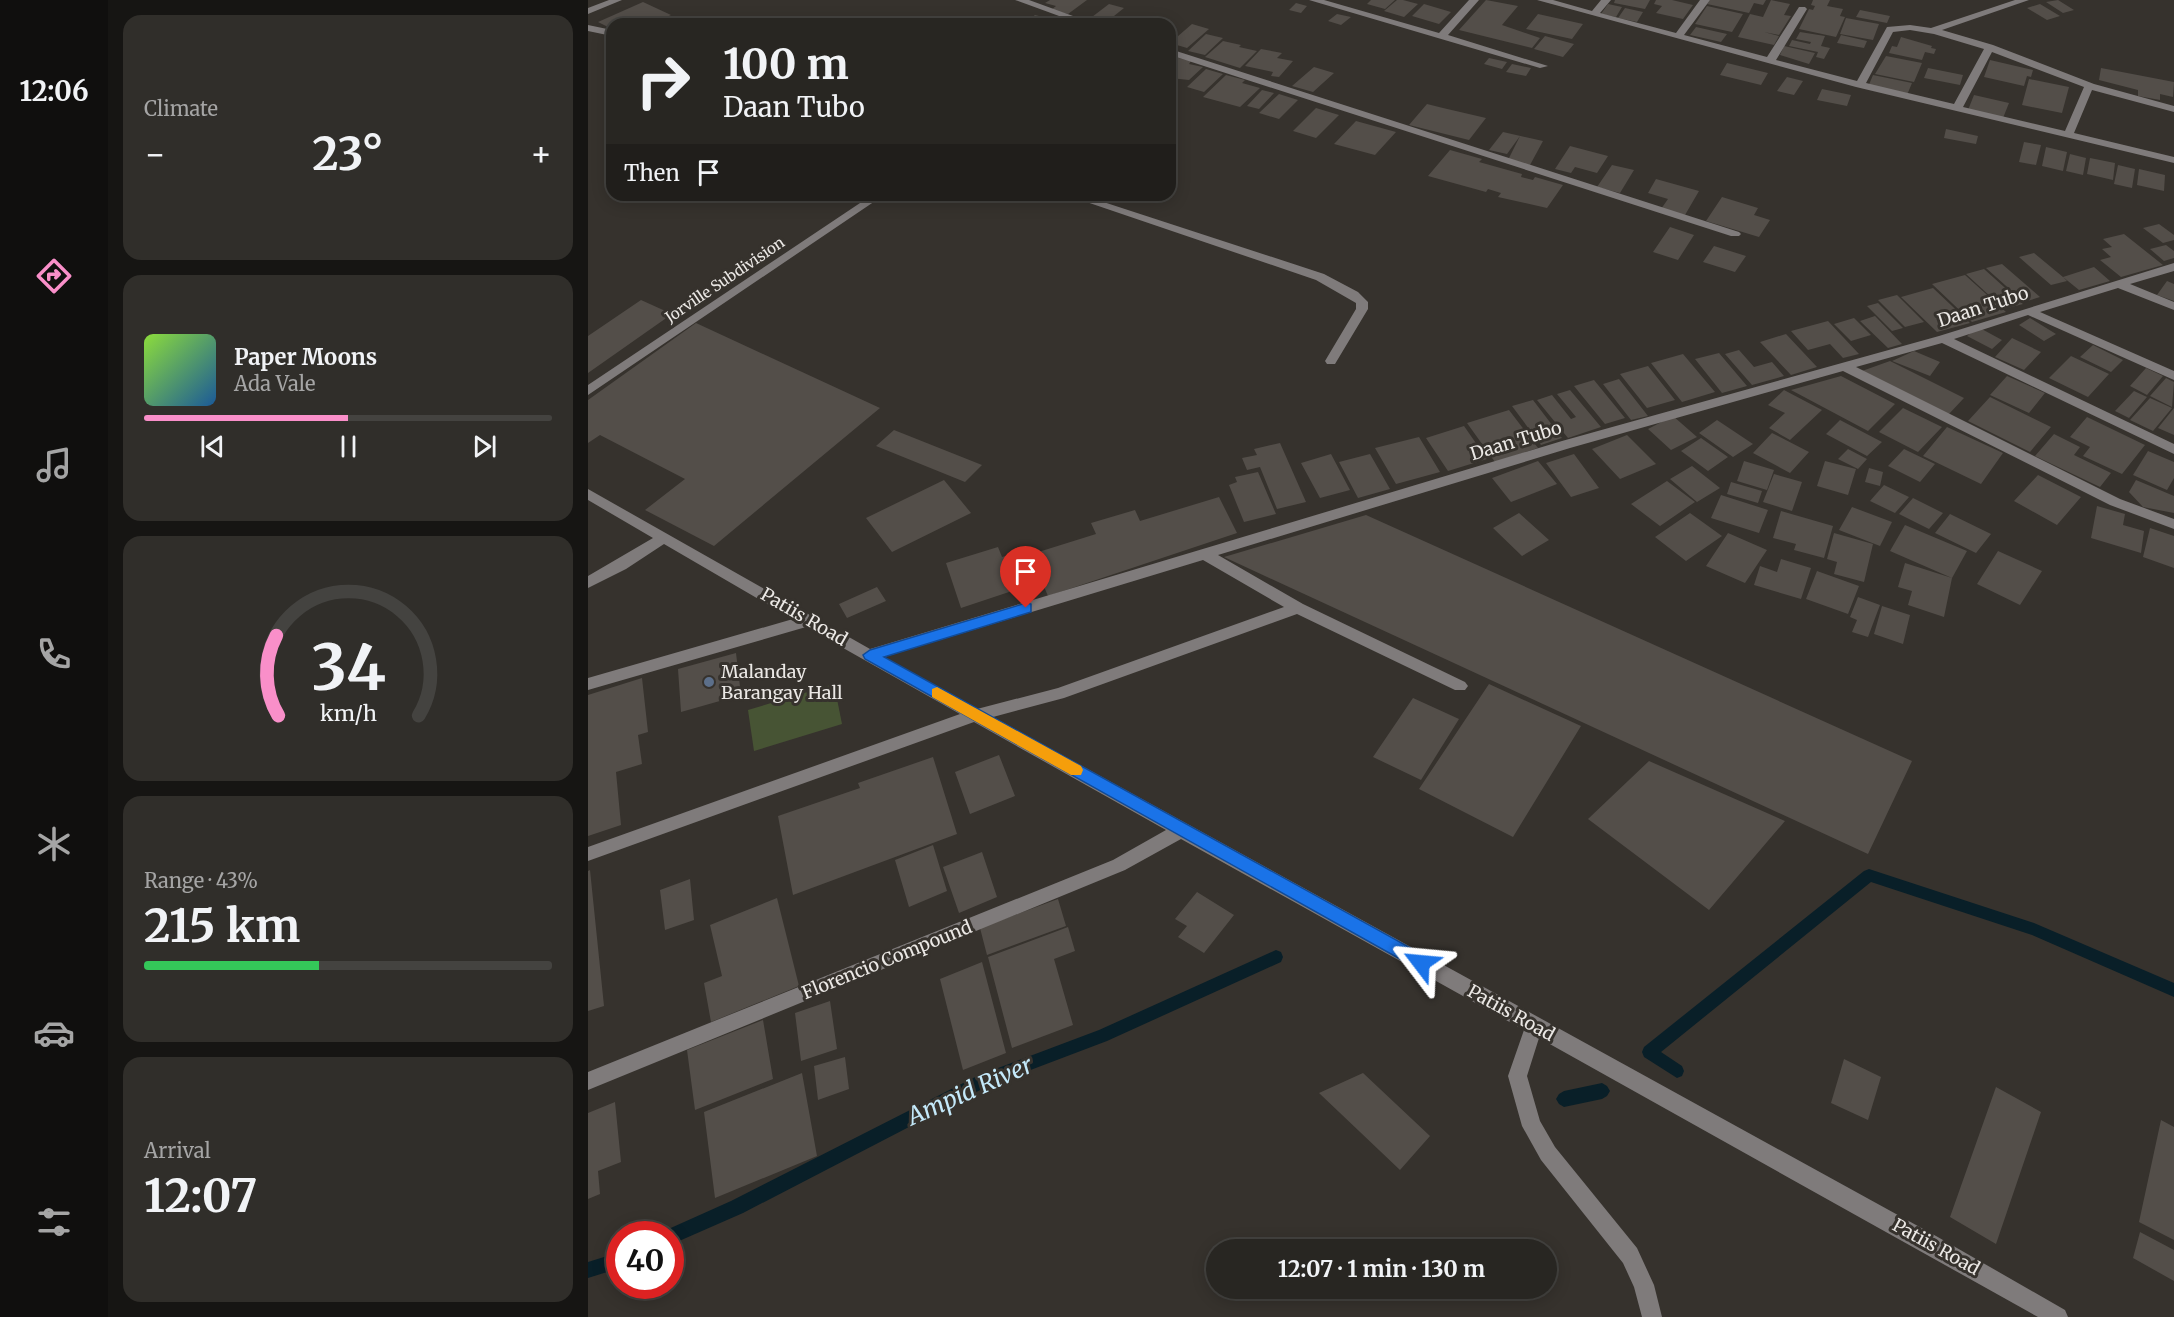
<!DOCTYPE html>
<html lang="en">
<head>
<meta charset="utf-8">
<style>
  body { margin:0; font-family:Merriweather,serif; background:#302e2a; color:#f1f3f6; height:100vh; display:flex; flex-direction:column; font-size:22px; white-space:nowrap }
  * { box-sizing:border-box; margin:0 }
  p { font-size:20px; color:#a5a5a5 }
  .icon { flex:none; width:33px; height:33px; fill:none; stroke:currentColor; stroke-width:2; stroke-linecap:round; stroke-linejoin:round }
  .map { position:relative; flex:1; overflow:hidden }
  .drawer { display:flex; flex-direction:column; gap:15px; padding:15px; background:#161513; width:480px }
  .drawer>* { flex:none }
  .banner { position:absolute; left:18px; top:18px; width:570px; height:183px; border-radius:18px; box-shadow:0 3px 15px #0003,0 0 0 2px #444340; background:#282622; color:#f1f3f6; overflow:hidden }
  .speed { position:absolute; left:18px; top:1221px; display:flex; gap:12px; font-size:30px; font-weight:700; text-align:center }
  .speed>* { display:grid; place-content:center; width:78px; height:78px; border-radius:50%; background:#282622; box-shadow:0 3px 15px #0003,0 0 0 2px #444340; line-height:1 }
  .speed .limit { border:9px solid #d22; background:#fff; color:#111 }
  .pin { position:absolute; display:grid; place-items:center; width:51px; height:51px; color:#fff; margin:-62px -26px; border-radius:50% 50% 50% 0; rotate:-45deg; box-shadow:0 0 6px #0007 }
  .pin .icon { rotate:45deg }
  .me { position:absolute; width:66px; margin:-33px; rotate:299deg; stroke-linejoin:round; filter:drop-shadow(0 0 4px #0008) }
  .turn { display:flex; align-items:center; gap:21px; height:126px; padding:0 18px; font-size:27px }
  .turn .icon { width:78px; height:78px; stroke-width:2.5 }
  .turn b { display:block; font-size:42px; line-height:51px }
  .then { display:flex; align-items:center; height:57px; padding:0 18px; background:#0003; gap:12px; font-size:22px }
  .big { font-size:45px; font-weight:700; line-height:1.1 }
  .drawer .tile { flex:1; display:flex; flex-direction:column; justify-content:center; gap:9px; min-width:0; padding:0 21px; border-radius:18px; background:#302e2a }
  .drawer .dial { align-items:center; gap:0 }
  .dial svg { height:156px; overflow:visible; fill:none; stroke:#444340; stroke-width:7; stroke-linecap:round; text-anchor:middle }
  .dial text { fill:#f1f3f6; stroke:none }
  .song { display:flex; align-items:center; gap:18px }
  .cover { width:72px; height:72px; border-radius:9px; background:linear-gradient(135deg,hsl(90 70% 55%),hsl(210 70% 35%)) }
  .played { height:6px; border-radius:3px; background:linear-gradient(90deg,#f98fc9 50%,#444340 50%) }
  .keys { display:flex; justify-content:space-around; direction:ltr }
  .heat { display:flex; justify-content:space-between; align-items:center; font-size:33px; direction:ltr }
  .charge { height:9px; border-radius:4px; background:linear-gradient(90deg,#34c759 43%,#444340 0) }
  .trip { position:absolute; left:618px; top:1239px; width:351px; height:60px; border-radius:30px; background:#282622; box-shadow:0 3px 15px #0003,0 0 0 2px #444340; font-weight:700; line-height:60px; text-align:center }
  main { display:flex; flex:1; min-height:0 }
  .tab-bar { display:flex; flex-direction:column; width:108px; justify-content:space-around; align-items:center; background:#100f0e; color:#a5a5a5 }
  .tab-bar .icon { width:42px; height:42px }
  .tab-bar .on { color:#f98fc9 }
  .tab-bar b { font-size:27px; color:#f1f3f6 }
  .map>svg:first-child { display:block }
  .green { fill:#475434 }
  .lines { fill:none; stroke-linecap:round; stroke-linejoin:round }
  .stream { fill:#091f28; fill-rule:evenodd }
  .building { fill:#534e49 }
  .minor { fill:#7f7b7b; fill-rule:evenodd }
  .route { fill:#1a73e8; stroke:#114b97; stroke-width:1.5 }
  .slow { fill:#f59e0b }
  .service-dot { fill:#5c6f8a; stroke:#36322d; stroke-width:2 }
  .labels { text-anchor:middle; stroke-width:6; stroke-linejoin:round; paint-order:stroke }
  .far-street-label { font-size:15px; fill:#ebe8e5; stroke:#36322d }
  .street-label { font-size:18px; fill:#ebe8e5; stroke:#36322d }
  .poi-label { font-size:18px; fill:#ebe8e5; stroke:#36322d; text-anchor:start }
  .near-water-label { font-size:24px; font-style:italic; fill:#c4e9fa; stroke:#36322d }
</style>
</head>
<body>
<main>
<nav class="tab-bar">
<b>12:06</b>
<svg class="icon on" aria-label="directions" viewBox="0 0 24 24"><path d="M12 3l9 9-9 9-9-9zM9 14v-3h6M13 9l2 2-2 2"/></svg>
<svg class="icon" aria-label="music" viewBox="0 0 24 24"><path d="M9 18V5l10-2v13"/><circle cx="6" cy="18" r="3"/><circle cx="16" cy="16" r="3"/></svg>
<svg class="icon" aria-label="phone" viewBox="0 0 24 24"><path d="M5 4h4l2 5-3 2q2 4 5 5l2-3 5 2v4C11 20 4 13 5 4z"/></svg>
<svg class="icon" aria-label="climate" viewBox="0 0 24 24"><path d="M12 3v18M4 7l16 10M4 17L20 7"/></svg>
<svg class="icon" aria-label="car" viewBox="0 0 24 24"><path d="M5 17H2v-5l4-1 3-4h7l3 4 3 1v5h-3M9 17h6M6 11h13"/><circle cx="7" cy="17" r="2"/><circle cx="17" cy="17" r="2"/></svg>
<svg class="icon" aria-label="filters" viewBox="0 0 24 24"><path d="M4 7h16M4 17h16"/><circle cx="9" cy="7" r="2"/><circle cx="15" cy="17" r="2"/></svg>
</nav>
<section class="drawer">
<div class="tile"><p>Climate</p>
<div class="heat"><a>−</a><b class="big">23°</b><a>+</a></div>
</div>
<div class="tile">
<div class="song"><i class="cover"></i><div><b>Paper Moons</b><p>Ada Vale</p></div></div>
<div class="played"></div>
<div class="keys"><svg class="icon" aria-label="previous" viewBox="0 0 24 24"><path d="M18 5L8 12l10 7zM5 5v14"/></svg><svg class="icon" aria-label="pause" viewBox="0 0 24 24"><path d="M8 5v14M16 5v14"/></svg><svg class="icon" aria-label="next" viewBox="0 0 24 24"><path d="M6 5l10 7-10 7zM19 5v14"/></svg></div>
</div>
<div class="tile dial"><svg viewBox="0 0 100 80">
<path d="M14 69A42 42 0 1 1 86 69"/>
<path d="M14 69A42 42 0 0 1 13 28" stroke="#f98fc9"/>
<text x="50" y="56" font-size="32" font-weight="700">34</text>
<text x="50" y="72" font-size="11">km/h</text>
</svg></div>
<div class="tile"><p>Range · 43%</p><b class="big">215 km</b><div class="charge"></div></div>
<div class="tile"><p>Arrival</p><b class="big">12:07</b></div>
</section>
<div class="map">
<svg width="1586" height="1317" viewBox="0 0 1586 1317">
  <rect width="100%" height="100%" fill="#36322d"/>
  <!-- green -->
  <path class="green" d="M246 684 254 724 166 751 160 710Z"/>
  <g class="lines">
    <!-- stream -->
    <path class="stream" d="M1281 869 1446 923 1586 983V997L1444 935 1283 882 1073 1052 1094 1066 1096 1071 1094 1076 1089 1078 1056 1057 1054 1052 1056 1047 1276 871Z
      M688 950 693 952 695 957 693 962 519 1041 398 1087 155 1213 82 1245V1234H75L76 1231 143 1201 389 1076 511 1030Z
      M1014 1083 1019 1086 1022 1091 1019 1096 1014 1099 976 1107 971 1104 968 1099 971 1094 976 1091Z
      M32 1252V1268L0 1278V1262Z"/>
  </g>
  <!-- building -->
  <path class="building" d="M462 0H499L480 14 463 10 468 6 457 3Z
    M783 0H807L797 9 779 4Z
    M809 0H815L830 4 816 17 796 11Z
    M898 0 930 6 914 25 952 38 944 48 871 30Z
    M1027 0H1062L1057 9 1026 3Z
    M1068 0H1084L1105 5 1095 19 1068 13 1074 6 1066 4Z
    M1122 0H1178L1175 5 1166 3 1161 13 1119 4Z
    M1183 0 1202 4 1196 15 1203 16 1191 35 1176 32 1191 36 1186 45 1150 37 1162 14 1175 17Z
    M1225 0H1242L1239 6 1255 9 1252 16 1257 17 1248 37 1211 29 1221 9 1225 10 1227 6 1223 5Z
    M1470 0 1486 10 1475 13 1458 2Z
    M55 2 83 15 64 24H24V29L10 22Z
    M708 3 719 6 713 13 701 10Z
    M521 4 536 8 516 24 500 20Z
    M836 4 863 12 851 24 824 16Z
    M1020 4 1034 7 1028 17 1013 14Z
    M1452 4 1472 16 1459 20 1439 8Z
    M1119 6 1155 14 1144 32 1107 24Z
    M1037 8 1055 12 1049 22 1030 18Z
    M1272 10 1302 16 1299 23 1268 17Z
    M749 14 763 17 753 25 740 21Z
    M950 14 995 24 984 39 938 29Z
    M447 15 467 20 462 24H436Z
    M1258 18 1291 24 1285 40 1252 34Z
    M604 24 621 29 599 48 582 43Z
    M1108 27 1139 34 1133 42 1102 35Z
    M1212 32 1237 36 1233 46 1242 48 1236 59 1228 57 1230 52 1201 46 1204 40 1222 44 1223 42 1208 39Z
    M618 34 635 38 617 55 600 51Z
    M1253 35 1279 41 1276 48 1249 43Z
    M957 36 986 44 975 57 946 49Z
    M1313 37 1344 46 1343 48 1348 49 1346 54 1337 52 1334 60 1301 53 1304 46 1309 47Z
    M635 41 653 45 651 47 669 51 652 68 617 57Z
    M1196 46 1227 53 1221 64 1192 55Z
    M673 49 694 53 689 58 705 61 691 77 683 76 685 72 657 66Z
    M582 56 603 61 601 64 615 67 601 80 582 78Z
    M1298 56 1334 63 1326 82 1287 74Z
    M901 58 919 62 914 69 896 64Z
    M1402 60 1445 70 1443 77 1439 76 1436 86 1396 77Z
    M1139 63 1180 73 1173 85 1132 75Z
    M924 64 943 68 938 76 918 72Z
    M726 67 746 73 725 92 704 86Z
    M1340 68 1375 75 1372 85 1336 78Z
    M1513 68 1586 82 1585 97 1572 94V100L1550 96V90L1511 80Z
    M618 69 635 74 616 92 599 87Z
    M638 75 657 80 654 83 672 88 652 107 615 97Z
    M1285 75 1324 83 1319 95 1280 87Z
    M1199 77 1215 81 1206 95 1189 91Z
    M1441 79 1481 87 1474 113 1434 105Z
    M1234 89 1263 95 1259 106 1229 100Z
    M674 90 686 93 671 109 659 106Z
    M691 94 710 100 691 119 671 113Z
    M1386 95 1421 103 1415 118 1380 110Z
    M839 104 855 108 898 118 881 140 821 125Z
    M728 108 751 115 728 138 705 131Z
    M768 121 808 132 787 155 746 144Z
    M1358 129 1390 136 1388 144 1356 138Z
    M915 132 955 141 942 165 920 160 932 136 919 154 901 150Z
    M1436 142 1453 145 1448 165 1431 162Z
    M982 146 1020 156 1009 173 987 167 983 173 967 169Z
    M1458 147 1479 152 1475 171 1454 166Z
    M862 150 894 159 891 162 934 174 933 177 945 180 947 177 975 185 959 208 910 197 913 193 900 189 898 192 840 176Z
    M1482 154 1498 158 1495 175 1478 171Z
    M1502 158 1527 163 1525 180 1499 174Z
    M1024 165 1046 170 1032 193 1009 187Z
    M1530 165 1547 169 1544 188 1526 184Z
    M1551 169 1577 175 1576 191 1549 185Z
    M1068 179 1111 191 1097 215 1073 209 1080 199 1060 193Z
    M1134 197 1170 208 1166 215 1182 220 1171 237 1118 221Z
    M1571 224 1586 235V240L1575 243 1555 228Z
    M1082 227 1106 235 1090 260 1065 252Z
    M1536 234 1575 265 1533 277 1512 260 1523 257 1514 249 1524 247 1515 239Z
    M1578 245 1586 251V258L1576 261 1562 249Z
    M1126 246 1158 256 1147 272 1115 262Z
    M1446 253 1475 277 1479 281 1463 285 1431 257Z
    M1414 264 1452 297 1436 302 1398 268Z
    M1506 267 1522 281 1491 290 1475 277Z
    M1396 269 1435 304 1416 309 1378 274Z
    M1377 275 1418 312 1384 322 1344 284Z
    M1579 281 1586 284V301L1569 295Z
    M1345 288 1382 323 1349 332 1313 297Z
    M1309 295 1336 322 1317 327 1290 300Z
    M53 300 84 314 0 373V336Z
    M1290 303 1315 328 1304 331 1279 306Z
    M1287 316 1314 344 1300 348 1272 321Z
    M1266 318 1283 335 1263 341 1246 324Z
    M1442 318 1468 334 1456 341 1431 325Z
    M1240 321 1271 354 1255 358 1242 344 1220 350 1203 331Z
    M108 323 292 408 126 546 57 510 97 479 12 435 0 443V400Z
    M1390 327 1414 340 1404 349 1379 336Z
    M1198 334 1229 367 1203 375 1172 342Z
    M1424 338 1453 352 1436 370 1407 357Z
    M1505 345 1535 360 1523 372 1492 357Z
    M1151 350 1166 367 1184 362 1196 376 1164 385 1137 354Z
    M1326 351 1352 362 1342 376 1304 361Z
    M1131 353 1159 386 1134 393 1107 359Z
    M1095 354 1127 392 1094 402 1063 363Z
    M1483 356 1521 374 1500 397 1461 378Z
    M1302 361 1376 398 1360 415 1274 371Z
    M1060 366 1087 400 1059 408 1032 374Z
    M1558 368 1575 376 1559 395 1542 386Z
    M1253 376 1307 404 1280 431 1203 390Z
    M1419 376 1457 393 1441 413 1402 395Z
    M1578 378 1586 382 1584 407 1562 396Z
    M1031 379 1060 416 1043 420 1015 384Z
    M1006 380 1037 418 1017 424 986 386Z
    M982 390 1013 427 980 438 949 400 964 395 983 419 988 417 969 394Z
    M1196 390 1234 410 1202 440 1181 428 1197 413 1180 405Z
    M1546 391 1559 397 1541 418 1527 411Z
    M1402 397 1463 427 1442 452 1380 421Z
    M1562 398 1584 408 1565 431 1542 420Z
    M945 400 974 438 953 445 924 406Z
    M1315 408 1354 427 1330 452 1291 432Z
    M1586 408V435L1570 428Z
    M921 410 950 448 907 462 879 423Z
    M1085 416 1109 437 1083 450 1060 429Z
    M1499 417 1557 445 1534 474 1495 456 1502 447 1482 437Z
    M1129 420 1165 444 1145 457 1111 433Z
    M1252 420 1294 442 1279 456 1238 434Z
    M876 426 899 459 860 471 838 438Z
    M1359 427 1415 453 1393 484 1335 456Z
    M306 430 394 465 377 482 288 446Z
    M1184 433 1221 452 1202 473 1165 453Z
    M1466 434 1492 447 1486 455 1523 473 1512 487 1447 456Z
    M1039 435 1068 464 1032 479 1004 449Z
    M831 437 852 472 808 484 787 448Z
    M1113 438 1140 457 1120 471 1093 451Z
    M692 443 718 502 689 509 672 467 659 470 654 458 669 455 666 449Z
    M1260 449 1279 459 1270 469 1250 459Z
    M1316 449 1347 464 1332 482 1300 466Z
    M1560 451 1586 462V478L1579 490 1545 475Z
    M743 454 762 490 732 498 713 463Z
    M782 454 802 489 770 498 751 462Z
    M986 454 1011 488 983 497 958 463Z
    M950 461 969 484 923 502 904 478Z
    M1156 461 1186 470 1179 490 1149 481Z
    M1237 461 1268 469 1260 495 1229 486Z
    M1104 466 1132 488 1109 502 1082 479Z
    M1281 468 1295 472 1292 486 1277 482Z
    M670 472 688 514 656 522 641 485 649 482 647 477Z
    M1186 474 1214 482 1204 511 1175 502Z
    M1450 475 1493 497 1469 525 1426 501Z
    M356 480 383 513 304 552 278 518Z
    M1548 480 1586 496V513L1555 507 1541 492Z
    M1079 481 1107 502 1072 526 1043 504Z
    M1143 482 1174 491 1170 503 1139 494Z
    M1296 485 1321 497 1307 513 1282 501Z
    M1133 495 1180 510 1171 533 1123 518Z
    M631 497 649 533 460 596 451 575 424 584 427 590 373 608 358 563 410 547 414 557 441 549 444 554 508 534 503 523 547 510 552 521Z
    M1325 498 1355 513 1341 529 1311 514Z
    M1509 506 1537 514 1535 525 1556 531 1553 553 1503 538Z
    M1264 507 1304 522 1292 546 1251 530Z
    M1193 511 1245 526 1236 558 1206 550 1208 544 1185 538Z
    M931 513 961 540 934 556 905 528Z
    M1102 513 1134 536 1098 561 1067 537Z
    M1362 514 1403 534 1388 553 1347 533Z
    M778 515 1324 761 1280 854 636 557Z
    M1317 525 1379 551 1364 578 1356 617 1320 605 1324 591 1310 587 1317 563 1364 578 1302 551Z
    M1562 528 1586 536V568L1555 557Z
    M1140 533 1179 550 1157 583 1118 566Z
    M1246 533 1285 544 1276 582 1246 574 1249 562 1239 559Z
    M1410 551 1454 571 1432 605 1389 584Z
    M1193 559 1223 568 1213 599 1166 585 1172 566 1189 572Z
    M1229 571 1271 586 1260 614 1218 599Z
    M289 587 298 601 259 618 251 604Z
    M1270 597 1292 605 1280 637 1264 632 1269 620 1262 617Z
    M1294 606 1322 615 1315 644 1286 634Z
    M148 653 153 695 93 712 90 669Z
    M54 678 60 732 50 735 54 764 28 772 33 825 0 836V695Z
    M901 684 993 726 925 837 831 789Z
    M825 698 871 719 833 780 785 757Z
    M411 755 427 796 382 814 367 772Z
    M345 757 369 834 205 895 190 816 272 788 270 783Z
    M1061 761 1197 821 1121 910 1000 819Z
    M345 845 359 891 321 907 307 860Z
    M394 852 409 897 371 913 355 867Z
    M2 870 16 1006 0 1011V871Z
    M102 879 106 920 77 930 72 890Z
    M609 892 646 915 616 953 590 937 599 926 587 919Z
    M189 898 211 986 123 1022 116 983 134 976 122 925Z
    M470 899 478 926 399 955 392 928Z
    M480 927 487 951 466 959 485 1025 424 1048 400 957Z
    M394 962 418 1053 375 1070 352 979Z
    M242 1001 249 1049 213 1061 207 1013Z
    M175 1020 185 1079 107 1110 99 1050Z
    M257 1057 261 1089 230 1100 226 1066Z
    M1256 1059 1293 1077 1280 1120 1243 1103Z
    M214 1073 229 1156 127 1198 116 1112Z
    M775 1073 842 1136 812 1170 731 1093Z
    M1408 1087 1453 1112 1408 1244 1362 1217Z
    M27 1102 33 1162 10 1171 12 1194 0 1199V1113Z
    M1573 1120 1586 1127V1240L1551 1222Z
    M1552 1232 1586 1250V1281L1545 1258Z"/>
  <g class="lines">
    <!-- minor -->
    <path class="minor" d="M21 0H34L0 14V8Z
      M427 0H441L507 24H493Z
      M721 0H736L851 33 881 0H891L860 35 960 66 952 68Z
      M949 0H965L1004 11 1013 0H1023L1012 13 1088 33 1112 0H1122L1096 35 1179 57 1211 7H1217L1219 9 1188 60 1269 81 1299 27 1322 25 1343 28 1427 0H1441L1354 30 1405 45 1506 84 1586 106V112L1504 90 1486 133 1586 157V163L1268 87ZM1322 30 1346 34 1396 49 1366 104 1278 83 1305 32ZM1404 52 1496 87 1477 131 1375 107Z
      M0 25 24 30V36L0 31Z
      M582 49 1151 232 1153 234 1151 236H1143L582 55Z
      M284 195H296L0 395V385Z
      M478 195H494L736 274 770 292 780 302V309L747 364H739L737 361 768 309V303L728 280Z
      M1586 263V271L1542 284 1586 302V310L1530 288 1452 312 1586 371V380L1440 315 1366 339 1586 444V454L1354 343 1268 367 1532 499 1586 519V529L1522 505 1255 371 982 448 630 555 715 604 877 682 880 686 877 690H867L709 614 476 698 405 717 1348 1236 1477 1310 1480 1317H1450L951 1038 939 1076 952 1121 967 1147 1049 1248 1066 1285 1074 1317H1054L1046 1287 1035 1263 953 1160 934 1126 920 1076 936 1030 593 839 537 870 0 1090V1072L525 860 578 830 386 722 0 861V847L372 714 218 627 0 690V678L205 619 76 544 38 569 0 588V576L65 538 0 500V489L282 649 974 441 1351 336ZM615 560 696 607 470 688 389 709 296 657Z"/>
  </g>
  <!-- route -->
  <path class="route" d="M438 603 443 604V612L296 657 839 957 841 963 839 968 833 970 828 968 277 659 275 655 282 650Z"/>
  <!-- slow -->
  <path class="slow" d="M349 687 493 766 495 770 493 775H483L344 697V689Z"/>
  <!-- markers -->
  <circle class="service-dot" cx="121" cy="682" r="6"/>
  <g class="labels">
    <!-- far-street labels -->
    <g class="far-street-label">
      <text transform="translate(137 280) rotate(-34)" y="5">Jorville Subdivision</text>
    </g>
    <!-- street labels -->
    <g class="street-label">
      <text transform="translate(1395 307) rotate(-18)" y="6">Daan Tubo</text>
      <text transform="translate(928 441) rotate(-17)" y="6">Daan Tubo</text>
      <text transform="translate(216 617) rotate(30)" y="6">Patiis Road</text>
      <text transform="translate(299 960) rotate(-22)" y="6">Florencio Compound</text>
      <text transform="translate(923 1013) rotate(29)" y="6">Patiis Road</text>
      <text transform="translate(1348 1247) rotate(29)" y="6">Patiis Road</text>
    </g>
    <!-- poi labels -->
    <g class="poi-label">
      <text x="133" y="678">Malanday<tspan x="133" dy="21">Barangay Hall</tspan></text>
    </g>
    <!-- near-water labels -->
    <g class="near-water-label">
      <text transform="translate(382 1091) rotate(-24)" y="8">Ampid River</text>
    </g>
  </g>
</svg>
<div class="speed"><div class="limit">40</div></div>
<div class="pin" style="left:438px;top:608px;background:#d93025"><svg class="icon" aria-label="arrive" viewBox="0 0 24 24"><path d="M6 21V4h12l-3 4 3 4H6"/></svg></div>
<svg class="me" style="left:833px;top:963px" viewBox="-20 -20 40 40"><path d="M0-17L14 15 0 8-14 15z" fill="#1a73e8" stroke="#fff" stroke-width="4"/></svg>
<div class="trip">12:07 · 1 min · 130 m</div>
<div class="banner">
<div class="turn"><svg class="icon" aria-label="right" viewBox="0 0 24 24"><path d="M7 20v-9h11M14 6l5 5-5 5"/></svg><div><b>100 m</b>Daan Tubo</div></div>
<div class="then">Then<svg class="icon" aria-label="arrive" viewBox="0 0 24 24"><path d="M6 21V4h12l-3 4 3 4H6"/></svg></div>
</div>
</div>
</main>
</body>
</html>
